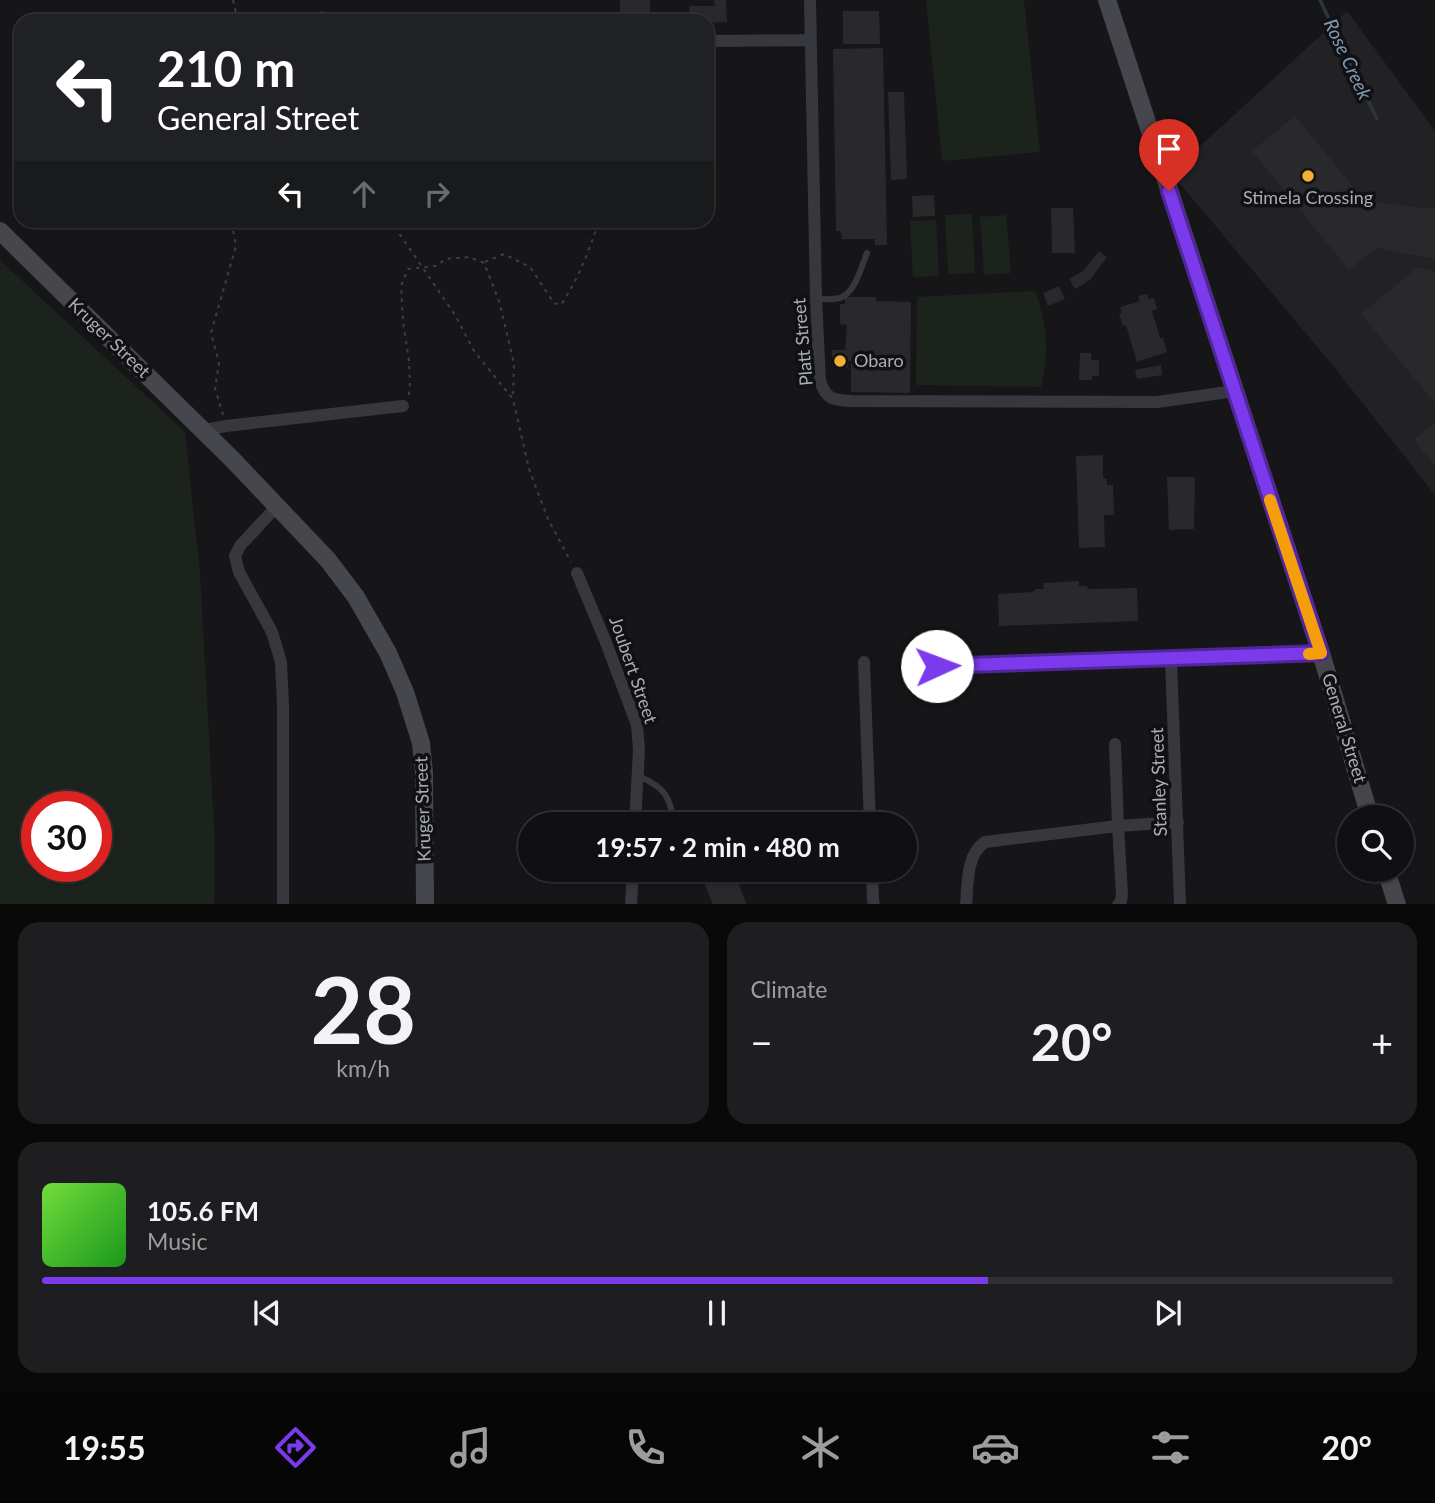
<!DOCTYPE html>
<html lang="en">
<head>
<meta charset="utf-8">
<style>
  body { margin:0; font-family:Lato,sans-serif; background:#1e1e20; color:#f1f3f6; height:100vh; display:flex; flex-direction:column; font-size:26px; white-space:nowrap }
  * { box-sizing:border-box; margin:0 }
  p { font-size:23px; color:#9c9d9f }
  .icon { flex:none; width:38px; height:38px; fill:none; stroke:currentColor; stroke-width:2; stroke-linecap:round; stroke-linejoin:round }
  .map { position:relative; height:904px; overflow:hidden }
  .side { display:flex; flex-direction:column; gap:18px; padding:18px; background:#09090a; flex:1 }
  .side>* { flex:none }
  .guide { position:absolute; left:14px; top:14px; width:700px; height:214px; border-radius:21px; box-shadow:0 2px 5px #0004,0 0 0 2px #303032; background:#202124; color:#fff; overflow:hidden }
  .controls { position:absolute; left:1337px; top:805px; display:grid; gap:14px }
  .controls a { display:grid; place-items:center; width:77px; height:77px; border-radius:50%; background:#101012; box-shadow:0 2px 5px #0004,0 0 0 2px #303032; font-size:35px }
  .speed { position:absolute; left:21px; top:791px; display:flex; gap:14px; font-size:35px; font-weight:700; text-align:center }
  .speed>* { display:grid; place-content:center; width:91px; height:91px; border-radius:50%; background:#101012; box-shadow:0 2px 5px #0004,0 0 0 2px #303032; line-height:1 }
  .speed .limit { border:10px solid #d22; background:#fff; color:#111 }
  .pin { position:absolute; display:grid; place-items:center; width:60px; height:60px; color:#fff; margin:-72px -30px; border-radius:50% 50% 50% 0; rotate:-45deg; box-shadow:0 0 7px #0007 }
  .pin .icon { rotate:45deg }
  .me { position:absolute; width:77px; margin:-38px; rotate:88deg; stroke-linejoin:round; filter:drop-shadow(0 0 5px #0008) }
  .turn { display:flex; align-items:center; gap:24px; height:147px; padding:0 28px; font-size:32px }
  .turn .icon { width:91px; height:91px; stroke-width:2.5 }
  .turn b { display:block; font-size:49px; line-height:60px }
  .lanes { display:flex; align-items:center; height:66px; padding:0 28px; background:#0003; justify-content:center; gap:35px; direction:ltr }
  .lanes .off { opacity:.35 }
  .big { font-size:52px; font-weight:700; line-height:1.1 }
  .side .card { flex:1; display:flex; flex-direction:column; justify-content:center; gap:10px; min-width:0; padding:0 24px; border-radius:21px; background:#1e1e20 }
  .side .dial { align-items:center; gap:0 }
  .dial b { font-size:91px; line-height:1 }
  .song { display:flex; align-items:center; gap:21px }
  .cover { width:84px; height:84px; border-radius:10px; background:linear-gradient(135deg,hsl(100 70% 55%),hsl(120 70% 35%)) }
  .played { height:7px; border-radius:4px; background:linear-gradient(90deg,#7c3aed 70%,#303032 70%) }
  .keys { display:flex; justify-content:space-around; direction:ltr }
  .heat { display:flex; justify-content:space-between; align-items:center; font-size:38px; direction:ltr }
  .side .tiles { flex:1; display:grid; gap:18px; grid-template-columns:1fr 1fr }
  .card:last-child { grid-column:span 2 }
  .trip { position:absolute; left:518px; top:812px; width:399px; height:70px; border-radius:35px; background:#101012; box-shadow:0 2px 5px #0004,0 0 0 2px #303032; font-weight:700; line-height:70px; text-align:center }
  .tabs { display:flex; height:112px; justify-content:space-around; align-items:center; background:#060607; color:#9c9d9f }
  .tabs .icon { width:49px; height:49px }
  .tabs .selected { color:#7c3aed }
  .tabs b { font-size:32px; color:#f1f3f6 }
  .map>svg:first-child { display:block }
  .built { fill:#222225 }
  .green { fill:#1c231d; fill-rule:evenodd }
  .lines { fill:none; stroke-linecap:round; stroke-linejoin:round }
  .stream { stroke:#2c353c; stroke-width:3.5 }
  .building { fill:#29292c }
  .path { stroke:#3d3f44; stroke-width:2; stroke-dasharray:3.5 5; stroke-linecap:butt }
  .lane { stroke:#37383d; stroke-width:6 }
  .street { stroke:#37383d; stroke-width:12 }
  .secondary { stroke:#45474d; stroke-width:18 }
  .route-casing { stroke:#51269a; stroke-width:18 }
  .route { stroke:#7c3aed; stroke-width:12 }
  .slow { stroke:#f59e0b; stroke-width:12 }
  .poi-dot { fill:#f2b134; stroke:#111113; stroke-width:2.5 }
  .labels { text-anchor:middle; stroke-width:7; stroke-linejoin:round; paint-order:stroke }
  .poi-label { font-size:18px; fill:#a8adb8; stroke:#111113 }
  .street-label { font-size:18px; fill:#a8adb8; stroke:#111113 }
  .water-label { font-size:19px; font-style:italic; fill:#7f9bb3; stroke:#111113 }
</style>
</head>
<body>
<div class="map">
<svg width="1435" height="905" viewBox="0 0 1435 905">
  <rect width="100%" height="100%" fill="#161618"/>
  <!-- built -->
  <path class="built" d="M1347 11 1435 131V495L1334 367 1171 173Z"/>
  <!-- green -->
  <path class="green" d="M926 0H1024L1040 152 942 161Z
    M972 214 975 273 948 274 945 215Z
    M1006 215 1011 273 984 275 980 217Z
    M936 220 939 276 913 277 910 221Z
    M0 260 185 432 200 573 215 845 214 904H0ZM37 807H96V866H37Z
    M1035 291C1048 327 1049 350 1041 387L916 385 917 297Z"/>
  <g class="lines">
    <!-- stream -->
    <path class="stream" d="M1320 0 1377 119"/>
  </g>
  <!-- building -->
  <path class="building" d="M620 0H650V18H626V12H620Z
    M714 0H726L727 22 707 23V21H690L689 6H715Z
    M843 11H879L880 44H843Z
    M883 48 887 245H875V239H842L841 231H836L833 49Z
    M888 92H904L907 179 891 180Z
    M1295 116 1365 201 1435 209V259L1377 248 1349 270 1252 151Z
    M934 195 935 216 913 217 912 196Z
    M1051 208H1073L1075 253H1052Z
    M1099 251 1107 257 1090 280 1075 289 1069 279 1083 271Z
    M1418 267 1435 271V403L1361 314Z
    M1059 286 1065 299 1048 306 1043 293Z
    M1147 294 1149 299 1154 298 1157 309 1152 311 1160 338H1163L1167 352 1137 362 1126 325 1123 326 1119 314 1122 313 1120 307 1140 301 1138 296Z
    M845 297H876V301L911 302 910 393 851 392V361H848V367L832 366V350H845L847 325 840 324V304H845Z
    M1080 353H1091V360H1099V376H1092V380H1079Z
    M1161 365 1162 375 1137 379 1135 370Z
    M1435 422V466L1414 440Z
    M1103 455V478L1107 479V485H1113L1114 515H1104L1105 547 1079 548 1076 456Z
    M1167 477H1195L1194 529 1169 530Z
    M1079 581V586H1087L1088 589 1137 588 1138 621 999 626 998 594 1033 592 1036 589H1044L1043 583Z
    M703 814 707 824H690L689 819Z
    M699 870H733L747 905H713Z"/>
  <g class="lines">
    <!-- path -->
    <path class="path" d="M233 0 238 21
      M296 21 317 12 365 17
      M390 220 455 315 474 351 513 399 529 469 548 519 571 562
      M485 262 504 254 530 267 554 303 561 305C579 277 589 252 599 220
      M409 395 410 383 409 361 403 322 401 286 408 269 436 266 446 259 469 257 484 263 499 301 506 330 514 364 513 398
      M223 415 215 388 219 363 211 333 236 246 231 220"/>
    <!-- lane -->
    <path class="lane" d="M816 299C823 299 833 300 840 298 856 292 861 267 867 253
      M639 776C667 789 668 795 675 824"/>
    <!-- street -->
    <path class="street" d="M810 0 816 299 820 380C825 399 833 400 851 401L1157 402 1235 391
      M707 41 809 40
      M204 430 226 426 403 406
      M277 506 240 546 235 556 239 572 272 632 281 662 283 706V905
      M577 573 605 640 637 725 639 750 635 824
      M1171 659 1180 905
      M864 662 870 824
      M937 666 1321 653
      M872 870 873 900 874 905
      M631 905 633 870
      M966 905C968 883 966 855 985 842L1118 826 1115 744
      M1118 905 1121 901 1122 895 1118 826 1178 822"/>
    <!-- secondary -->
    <path class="secondary" d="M1107 0 1321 653 1370 817
      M0 231 232 459 328 560 356 597 388 653 405 692 421 743 424 773 425 905
      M1386 870 1397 905"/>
  </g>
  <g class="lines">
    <!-- route casing -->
    <g class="route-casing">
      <path id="route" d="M937 666 1321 653 1169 191"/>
    </g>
    <!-- route -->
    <use href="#route" class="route"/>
    <!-- slow -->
    <path class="slow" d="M1270 500 1321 653 1309 654"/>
  </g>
  <!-- markers -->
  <g class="poi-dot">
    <circle cx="1308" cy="176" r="7"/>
    <circle cx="840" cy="361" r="7"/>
  </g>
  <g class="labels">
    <!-- poi labels -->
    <g class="poi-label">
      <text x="1308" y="204">Stimela Crossing</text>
      <text x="854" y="367" text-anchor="start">Obaro</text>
    </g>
    <!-- street labels -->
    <g class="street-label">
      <text transform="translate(109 338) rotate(44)" y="6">Kruger Street</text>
      <text transform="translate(803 342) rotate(-95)" y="6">Platt Street</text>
      <text transform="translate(633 670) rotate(71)" y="6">Joubert Street</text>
      <text transform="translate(1344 728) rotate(73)" y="6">General Street</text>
      <text transform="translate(1159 782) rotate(-92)" y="6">Stanley Street</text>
      <text transform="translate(423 809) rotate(-92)" y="6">Kruger Street</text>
    </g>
    <!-- water labels -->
    <g class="water-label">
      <text transform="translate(1348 59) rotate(65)" y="7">Rose Creek</text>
    </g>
  </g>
</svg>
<div class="controls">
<a><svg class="icon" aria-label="search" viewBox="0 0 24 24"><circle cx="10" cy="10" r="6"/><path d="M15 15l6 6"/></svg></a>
</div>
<div class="speed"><div class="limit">30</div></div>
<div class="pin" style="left:1169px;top:191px;background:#d93025"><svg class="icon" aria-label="arrive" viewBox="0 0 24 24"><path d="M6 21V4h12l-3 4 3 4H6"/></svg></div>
<svg class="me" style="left:937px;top:666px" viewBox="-20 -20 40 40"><circle r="19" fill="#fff"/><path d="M0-13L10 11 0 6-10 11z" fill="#7c3aed"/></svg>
<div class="trip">19:57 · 2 min · 480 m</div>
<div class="guide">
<div class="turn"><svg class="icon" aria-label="left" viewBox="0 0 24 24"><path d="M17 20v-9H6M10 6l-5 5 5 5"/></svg><div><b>210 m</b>General Street</div></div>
<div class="lanes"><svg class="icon" aria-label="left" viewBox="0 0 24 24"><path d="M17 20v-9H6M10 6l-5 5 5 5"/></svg><svg class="icon off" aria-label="ahead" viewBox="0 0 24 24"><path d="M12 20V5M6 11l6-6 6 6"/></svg><svg class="icon off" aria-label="right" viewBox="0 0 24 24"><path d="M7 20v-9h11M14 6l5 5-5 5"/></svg></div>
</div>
</div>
<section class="side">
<div class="tiles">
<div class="card dial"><b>28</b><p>km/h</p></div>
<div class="card"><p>Climate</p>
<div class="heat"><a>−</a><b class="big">20°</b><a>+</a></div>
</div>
<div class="card">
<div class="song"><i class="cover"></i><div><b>105.6 FM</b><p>Music</p></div></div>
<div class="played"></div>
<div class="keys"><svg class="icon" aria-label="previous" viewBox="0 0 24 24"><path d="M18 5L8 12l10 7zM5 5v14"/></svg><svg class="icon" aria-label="pause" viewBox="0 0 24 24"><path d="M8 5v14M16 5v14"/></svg><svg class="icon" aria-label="next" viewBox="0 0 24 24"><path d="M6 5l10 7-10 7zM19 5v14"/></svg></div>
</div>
</div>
</section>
<nav class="tabs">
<b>19:55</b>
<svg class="icon selected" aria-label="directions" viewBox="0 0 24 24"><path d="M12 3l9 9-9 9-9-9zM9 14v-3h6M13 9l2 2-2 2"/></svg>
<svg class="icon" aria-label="music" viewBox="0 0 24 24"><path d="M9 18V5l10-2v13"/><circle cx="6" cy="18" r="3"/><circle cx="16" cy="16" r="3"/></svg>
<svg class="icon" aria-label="phone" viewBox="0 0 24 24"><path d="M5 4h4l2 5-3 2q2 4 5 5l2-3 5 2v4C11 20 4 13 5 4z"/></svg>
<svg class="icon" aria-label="climate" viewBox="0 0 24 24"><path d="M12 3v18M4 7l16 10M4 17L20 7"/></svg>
<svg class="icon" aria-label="car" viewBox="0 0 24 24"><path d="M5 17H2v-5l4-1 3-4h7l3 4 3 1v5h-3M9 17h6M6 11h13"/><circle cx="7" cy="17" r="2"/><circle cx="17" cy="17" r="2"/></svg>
<svg class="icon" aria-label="filters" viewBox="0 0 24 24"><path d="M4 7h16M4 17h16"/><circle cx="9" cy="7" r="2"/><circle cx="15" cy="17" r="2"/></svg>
<b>20°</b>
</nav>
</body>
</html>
